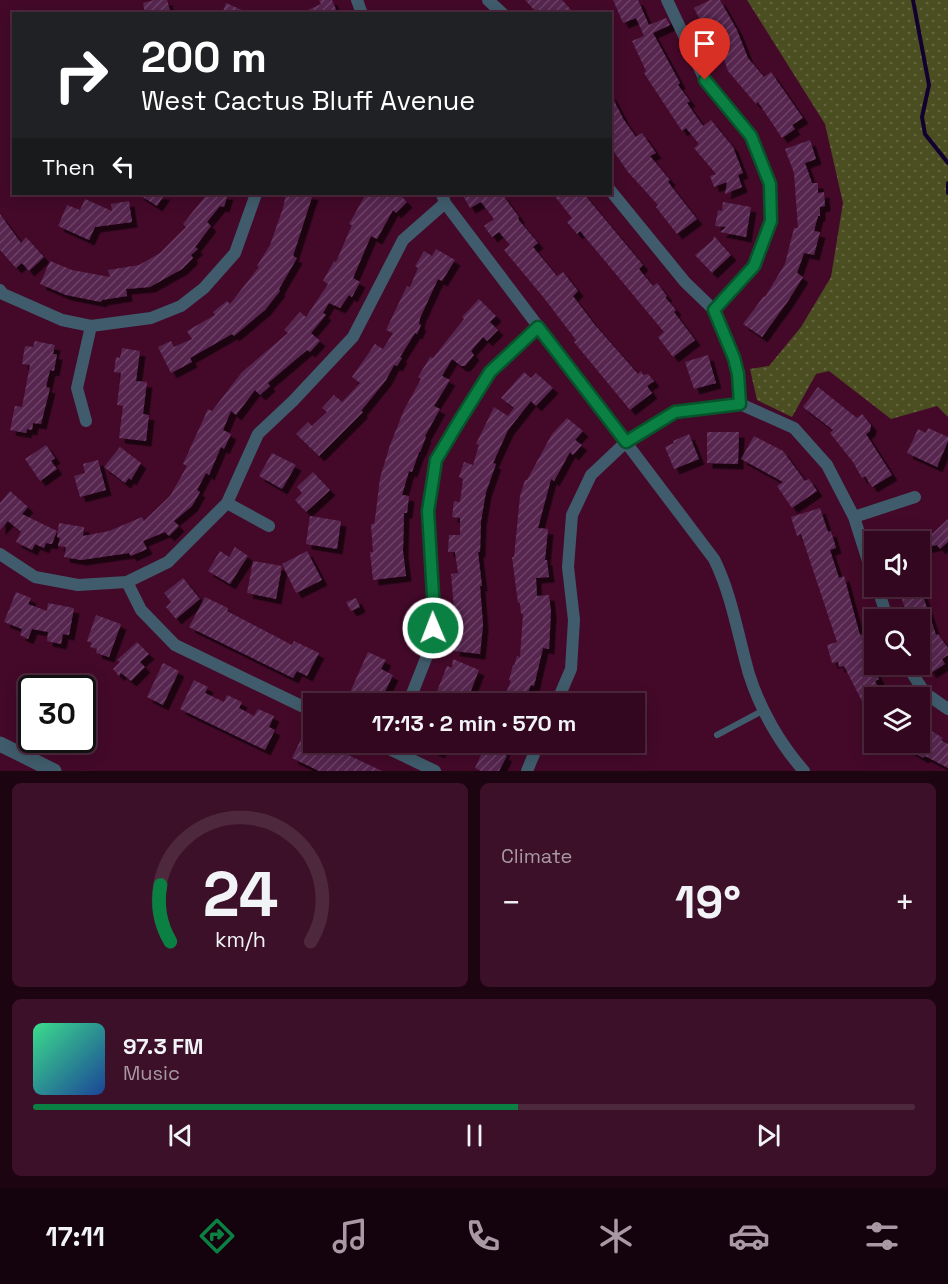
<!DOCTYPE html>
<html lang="en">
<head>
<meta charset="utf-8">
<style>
  body { margin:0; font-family:"Space Grotesk",sans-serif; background:#3b1028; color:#f1f3f6; height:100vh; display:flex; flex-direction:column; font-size:22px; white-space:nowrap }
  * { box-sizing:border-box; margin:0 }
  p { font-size:20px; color:#a999a4 }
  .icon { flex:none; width:33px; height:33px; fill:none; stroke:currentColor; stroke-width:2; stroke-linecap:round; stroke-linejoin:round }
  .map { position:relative; height:771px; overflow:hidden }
  .details { display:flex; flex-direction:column; gap:12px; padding:12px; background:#1c0411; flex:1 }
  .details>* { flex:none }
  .banner { position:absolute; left:12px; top:12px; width:600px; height:183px; border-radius:0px; box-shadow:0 3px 15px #0003,0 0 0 2px #4e283d; background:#202124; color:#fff; overflow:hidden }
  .controls { position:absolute; left:864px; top:531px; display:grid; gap:12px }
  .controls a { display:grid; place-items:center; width:66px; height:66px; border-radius:0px; background:#33071f; box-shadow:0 3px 15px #0003,0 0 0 2px #4e283d; font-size:30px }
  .speed { position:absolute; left:18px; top:675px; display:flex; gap:12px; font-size:30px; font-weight:700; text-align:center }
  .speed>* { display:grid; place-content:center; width:78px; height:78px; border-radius:50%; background:#33071f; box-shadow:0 3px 15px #0003,0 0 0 2px #4e283d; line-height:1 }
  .speed .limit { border:3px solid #111; border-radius:9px; background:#fff; color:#111 }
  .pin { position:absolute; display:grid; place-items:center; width:51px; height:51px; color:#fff; margin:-62px -26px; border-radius:50% 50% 50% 0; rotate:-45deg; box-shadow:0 0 6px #0007 }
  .pin .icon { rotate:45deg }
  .me { position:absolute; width:66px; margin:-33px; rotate:359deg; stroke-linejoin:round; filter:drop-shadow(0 0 4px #0008) }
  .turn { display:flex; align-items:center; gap:21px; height:126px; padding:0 30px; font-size:27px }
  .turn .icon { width:78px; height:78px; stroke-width:2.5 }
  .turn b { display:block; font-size:42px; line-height:51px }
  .then { display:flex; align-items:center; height:57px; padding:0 30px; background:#0003; gap:12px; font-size:22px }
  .big { font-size:45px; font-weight:700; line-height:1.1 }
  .details .card { flex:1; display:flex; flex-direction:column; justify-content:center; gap:9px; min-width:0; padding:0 21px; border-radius:9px; background:#3b1028 }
  .details .dial { align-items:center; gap:0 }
  .dial svg { height:156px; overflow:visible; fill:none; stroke:#4e283d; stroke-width:7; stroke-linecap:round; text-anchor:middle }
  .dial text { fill:#f1f3f6; stroke:none }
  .song { display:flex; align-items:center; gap:18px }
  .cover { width:72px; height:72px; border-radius:9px; background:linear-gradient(135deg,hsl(150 70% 55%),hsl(220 70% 35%)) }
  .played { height:6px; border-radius:3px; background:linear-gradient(90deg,#0b8043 55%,#4e283d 55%) }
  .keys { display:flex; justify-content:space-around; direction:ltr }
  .heat { display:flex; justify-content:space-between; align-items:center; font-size:33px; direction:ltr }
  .details .tiles { flex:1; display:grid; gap:12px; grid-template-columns:1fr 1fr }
  .card:last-child { grid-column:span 2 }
  .trip { position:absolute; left:303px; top:693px; width:342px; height:60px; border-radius:0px; background:#33071f; box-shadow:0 3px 15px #0003,0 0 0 2px #4e283d; font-weight:700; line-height:60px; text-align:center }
  .menu { display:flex; height:96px; justify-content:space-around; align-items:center; background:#14030c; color:#a999a4 }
  .menu .icon { width:42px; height:42px }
  .menu .current { color:#0b8043 }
  .menu b { font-size:27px; color:#f1f3f6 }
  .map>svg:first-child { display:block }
  .park { fill:url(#park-dots) }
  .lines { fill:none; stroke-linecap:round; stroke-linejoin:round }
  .stream { stroke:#120031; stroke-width:4 }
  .building { fill:url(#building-hatch); filter:url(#shadow) }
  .service { stroke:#405c6c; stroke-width:6 }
  .minor { stroke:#405c6c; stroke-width:12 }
  .tertiary { stroke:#405c6c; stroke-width:15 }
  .route-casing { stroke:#07532c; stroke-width:15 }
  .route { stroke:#0b8043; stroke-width:10 }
</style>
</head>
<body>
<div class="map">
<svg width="948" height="771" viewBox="0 0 948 771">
  <defs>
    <pattern id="park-dots" width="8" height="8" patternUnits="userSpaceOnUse" patternTransform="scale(1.5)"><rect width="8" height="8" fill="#4b4e21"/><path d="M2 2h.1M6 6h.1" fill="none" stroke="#656640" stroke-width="1.8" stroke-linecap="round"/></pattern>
    <pattern id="building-hatch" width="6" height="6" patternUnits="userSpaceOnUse" patternTransform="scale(1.5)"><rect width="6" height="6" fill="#562550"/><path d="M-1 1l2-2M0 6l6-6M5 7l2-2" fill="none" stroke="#6e4368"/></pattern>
    <filter id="shadow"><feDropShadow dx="5.5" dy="5.5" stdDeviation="0" flood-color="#0009"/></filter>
  </defs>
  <rect width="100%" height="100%" fill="#440929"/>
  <!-- park -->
  <path class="park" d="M747 0H948V417L937 406 891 419 829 371 816 374 792 417 757 400 750 369 769 366 801 327 831 277 843 203 825 124Z"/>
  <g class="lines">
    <!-- stream -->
    <path class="stream" d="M913 0 929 85 922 117 925 134 948 163
      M948 183V193"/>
  </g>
  <!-- building -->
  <path class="building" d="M154 0H167L171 14H145L143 3Z
    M319 0H332L338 14H299L321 4Z
    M525 0H562L575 14H538Z
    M613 0H638L649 25 666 18 670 25 653 33 680 83 678 85 690 101 687 103 703 126 711 120 733 147 743 173 738 175 742 187 725 194 727 182 714 187 710 176 716 174 694 148 699 144 686 128 682 131 644 73 646 71 632 41 644 36 636 18 623 23Z
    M710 0H720L737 30 748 58 764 77 771 72 803 118 792 125 795 129 782 138 758 102 756 104 728 71 722 54 718 56 694 8Z
    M226 3 251 14H222Z
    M610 93 624 120 636 137 642 133 656 153 650 156 670 180 668 182 697 219 677 234 656 207 658 205 628 172 610 146Z
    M810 140 816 159 805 163 812 183H818V193L824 192 825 206 820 207V216H818L814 231 820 232 814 255 804 253 797 273 803 277 788 301 762 337 743 324 764 296 765 297 785 264 794 228H798L794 173 785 149Z
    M138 194H165L157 206Z
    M207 194H228L224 207 220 206 207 222 211 226 195 247 198 249 191 255 193 258 182 269 150 287 126 289 127 296 102 300 101 302 66 295 40 284 50 261 72 270 110 277 108 270 139 265 160 253 186 227 183 224Z
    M286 194H313L293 256 297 258 279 289 280 291 265 310 234 336 232 334 190 358 192 362 171 373 158 347 171 341 174 347 192 339 187 331 215 315 213 312 227 301 230 304 259 267 257 266 270 245 283 208Z
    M366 194H399L407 202 396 213 393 210 377 239 371 236 353 278 360 282 352 297 349 295 340 308 329 303 323 313 326 315 311 333 320 341 310 352 307 350 268 383 270 386 260 395 255 390 236 415 231 411 223 430 231 434 224 449 221 447 209 475 206 473 197 490 200 492 192 506 174 521 179 526 169 536 165 532 143 541 147 549 131 556 129 553 81 560 64 557 66 547 58 546 60 538 57 537 59 523 84 527 83 536 109 531 142 517 144 521 170 496 187 466 183 464 208 409 212 411 242 372 288 333 284 330 300 312 306 317 328 284 323 281 334 261 336 262 352 225 349 224Z
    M462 194H502L519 217 518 219 538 243 533 247 557 276 563 272 578 291 573 296 595 325 638 374 641 371 643 375 648 374 654 381 647 386 652 393 630 410 574 342 576 340 544 298 504 250 510 245 499 232 492 237 484 226 494 219 481 202 470 208Z
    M553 194H584L643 265 639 269 653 286 657 283 667 296 665 297 676 310 674 312 695 340 673 357 658 337 664 332 580 231 577 234 567 222 572 218Z
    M85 199 112 211 111 204 129 201 132 222 95 227 89 240 58 226 67 205 80 210Z
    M723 202 751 207 746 237 720 232 726 227 715 226 718 210 722 211Z
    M0 214 21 243 26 237 44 257 29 271 22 263 16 268 0 250Z
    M714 236 731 255 712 273 695 255 713 240Z
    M436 249 455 260 442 281 438 279 420 318 419 324 421 325 417 334 415 333 400 357 402 358 397 366 394 365 386 380 361 411 363 412 319 456 296 434 308 422 312 426 327 412 322 408 334 395 342 402 360 383 352 377 375 344 383 349 393 333 386 330 407 286 410 287 418 268 415 266 424 251 432 256Z
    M479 299 496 316 490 322 498 330 487 341 483 337 471 351 474 355 465 366H461L452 359 442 376 450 380 434 406 440 409 425 436 426 437 420 452H419L412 472 409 471 402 495 409 496 407 513H404L403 551 406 576 373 580 370 552H373L371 524H374L375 519 380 478 390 445 404 410 421 379 418 377 430 357 433 358 464 319 462 317Z
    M35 341 55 345 53 354H57L54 371 50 370 46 387 50 388 41 424 33 423 32 430 27 429 26 433 10 430 15 406 22 407 30 365 22 364 25 346 33 347Z
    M122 348 140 351 136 381 147 382 143 414 149 415 146 441 119 438 123 406 117 405 121 373 114 372 116 357 120 358Z
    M708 355 716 383 694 389 685 362Z
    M524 372 531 378 536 373 553 388 536 406 531 401 508 430 493 463 496 464 486 492 481 521 480 552H478L482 586H480L483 625 480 654 454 651 457 619 455 620 451 574 458 573 455 552H448L449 535H460V518L452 517 454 501 460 502 463 479 459 477 464 462 473 465 479 445 476 444 494 407 508 416 514 408 501 398Z
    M818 387 857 418 862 414 871 425 870 431 866 434 892 475 872 487 865 476 862 478 853 462 830 433 833 430 803 407Z
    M567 418 583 431 575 440 582 445 573 455 570 452 554 481 551 479 538 528 548 529 545 560H547L549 577 536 578 537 596 549 595 551 612 549 649 543 648 534 686 531 685 523 704H504L505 701 503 700 511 681 509 680 513 665 514 666 517 656 520 657 523 613 521 614 520 603H518L512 557H514L520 496 525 480H527L552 434Z
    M928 428 948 437V441L937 467 907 453 918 429 926 433Z
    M707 432H739L738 464 707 463Z
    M689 434 699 459 674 469 665 447 674 443 673 441Z
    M754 436 783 451 805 481 809 479 817 491 792 508 777 486 783 482 741 459Z
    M46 445 55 458 51 461 57 469 40 481 25 459Z
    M120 447 141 463 131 480 129 478 125 483 104 467Z
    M272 453 296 465 282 489 259 476Z
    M98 460 106 490 80 497 74 476 85 473 83 464Z
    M313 472 330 490 306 512 295 500 302 493 297 487Z
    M10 491 28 507 22 514 57 531 52 544 46 543 44 548 35 544 32 550 16 542 21 532 8 521 0 530V503Z
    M820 508 828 532 831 531 836 548 830 550 839 578 844 576 860 635 864 634 868 651 865 652 879 679 875 681 884 698H874V725L844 666 839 667 838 662 832 663 827 645 837 642 801 534 797 536 791 517Z
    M310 516 341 521 337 549 306 544Z
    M948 519V542L940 549 937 545 920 549V537L932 534Z
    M235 547 248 556 230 584 208 571 220 551 229 557Z
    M307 551 322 580 296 593 282 564Z
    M253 561 282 566 276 599 247 593Z
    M183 578 200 599 176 619 166 607 171 602 164 593Z
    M921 590 936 635 938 634 948 648V655L942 659 945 664 931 673 920 654V620H909L901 597Z
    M16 592 31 598 28 604 47 611 48 603 74 608 69 635 63 634 61 644 47 641 48 632 32 629 28 639 20 635 22 629 4 622Z
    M205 597 228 608 227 611 292 645 294 641 319 653 307 676 297 671 293 678 189 627Z
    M356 598 360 607 351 611 346 602Z
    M96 615 121 624 109 657 96 653 97 649 90 647 92 643 87 641Z
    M137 642 149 654 140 662 145 667 131 681 121 673 119 676 113 669 120 662 117 660Z
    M368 652 386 660 381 669 393 675 379 704H348L350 700 347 699Z
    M453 659 479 670 470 693 468 692 463 704H432L447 666 452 668Z
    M163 663 179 671 163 705 147 697Z
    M194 680 208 687 205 693 224 702 227 695 242 702 239 708 254 716 258 709 274 716 269 727 275 730 265 750 180 709Z
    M920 724 943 738 941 740 948 744V768L925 756 923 758 897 742H920Z
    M304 733 314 738V742H328L327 745 382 771H319L292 758Z
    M416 742H445L439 753Z
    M487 742H509L503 754 507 756 499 771H481L475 768Z"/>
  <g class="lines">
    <!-- service -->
    <path class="service" d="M717 735 764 710"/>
    <!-- minor -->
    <path class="minor" d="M357 0 362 14
      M488 0 503 14
      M667 0 705 80 751 136 770 184 771 221 754 266 714 310
      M610 190 685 282 714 310 734 358 738 374 740 404
      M442 194 445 203 714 559C732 595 738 636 749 674 760 709 780 744 804 771
      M0 290 3 294 62 320 91 326 151 318 181 306 204 288 235 253 256 194
      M86 421 77 388 91 326
      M227 503 269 526
      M854 517 915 497
      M0 554 35 577 78 585 127 582 168 562 227 503 258 434 293 401 353 337 403 240 445 203
      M127 582 141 610 175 645 314 712
      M877 586 888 620
      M906 664 925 693 948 709
      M408 704 432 643 434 612 428 511 437 460 457 423 490 372 538 327
      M556 704 571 669 574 620 568 567 572 515 591 475 626 442 675 412 740 404 794 428 827 465 854 517 874 580
      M375 742 435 771
      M527 771 539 742"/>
    <!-- tertiary -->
    <path class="tertiary" d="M0 744 54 771"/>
  </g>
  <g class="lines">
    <!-- route casing -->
    <g class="route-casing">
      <path id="route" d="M433 628 434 612 428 511 436 460 458 423 490 372 538 327 626 442 675 412 740 404 738 374 734 358 714 310 754 266 771 221 770 184 751 136 705 80"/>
    </g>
    <!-- route -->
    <use href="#route" class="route"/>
  </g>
</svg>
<div class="controls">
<a><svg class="icon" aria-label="sound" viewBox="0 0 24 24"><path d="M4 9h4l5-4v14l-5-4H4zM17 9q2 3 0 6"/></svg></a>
<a><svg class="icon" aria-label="search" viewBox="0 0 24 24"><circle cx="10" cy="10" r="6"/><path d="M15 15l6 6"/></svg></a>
<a><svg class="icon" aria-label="layers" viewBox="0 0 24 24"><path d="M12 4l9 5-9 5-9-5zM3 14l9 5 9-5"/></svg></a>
</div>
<div class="speed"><div class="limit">30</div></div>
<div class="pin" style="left:705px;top:80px;background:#d93025"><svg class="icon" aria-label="arrive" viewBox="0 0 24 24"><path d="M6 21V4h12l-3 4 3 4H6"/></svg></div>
<svg class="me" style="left:433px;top:628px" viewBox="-20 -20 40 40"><circle r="17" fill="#0b8043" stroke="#fff" stroke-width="3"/><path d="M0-11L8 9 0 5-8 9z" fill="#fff"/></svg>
<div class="trip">17:13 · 2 min · 570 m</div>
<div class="banner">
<div class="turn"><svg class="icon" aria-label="right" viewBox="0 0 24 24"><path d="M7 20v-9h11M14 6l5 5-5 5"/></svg><div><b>200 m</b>West Cactus Bluff Avenue</div></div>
<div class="then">Then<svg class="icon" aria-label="left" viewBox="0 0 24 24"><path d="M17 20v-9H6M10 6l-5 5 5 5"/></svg></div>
</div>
</div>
<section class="details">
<div class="tiles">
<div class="card dial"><svg viewBox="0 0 100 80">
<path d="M14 69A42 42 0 1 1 86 69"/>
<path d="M14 69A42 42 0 0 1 9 40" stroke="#0b8043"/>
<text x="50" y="56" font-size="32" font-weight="700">24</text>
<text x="50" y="72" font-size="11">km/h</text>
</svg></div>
<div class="card"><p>Climate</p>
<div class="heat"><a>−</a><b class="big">19°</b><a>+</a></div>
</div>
<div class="card">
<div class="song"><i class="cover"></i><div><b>97.3 FM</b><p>Music</p></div></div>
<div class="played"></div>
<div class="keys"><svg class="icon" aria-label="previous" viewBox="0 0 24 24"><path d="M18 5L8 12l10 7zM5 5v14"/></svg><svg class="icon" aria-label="pause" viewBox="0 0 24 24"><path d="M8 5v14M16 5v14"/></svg><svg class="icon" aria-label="next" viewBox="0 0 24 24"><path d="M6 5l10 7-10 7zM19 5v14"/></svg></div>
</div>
</div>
</section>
<nav class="menu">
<b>17:11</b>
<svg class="icon current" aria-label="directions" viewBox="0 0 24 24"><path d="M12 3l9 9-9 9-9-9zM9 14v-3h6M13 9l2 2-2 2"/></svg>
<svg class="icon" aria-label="music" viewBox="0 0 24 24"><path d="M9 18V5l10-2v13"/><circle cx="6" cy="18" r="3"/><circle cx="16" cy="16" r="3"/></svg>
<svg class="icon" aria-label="phone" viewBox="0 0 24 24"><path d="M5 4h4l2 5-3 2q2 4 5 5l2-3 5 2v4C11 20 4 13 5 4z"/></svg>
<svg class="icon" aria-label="climate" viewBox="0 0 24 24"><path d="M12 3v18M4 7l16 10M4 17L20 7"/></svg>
<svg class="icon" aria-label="car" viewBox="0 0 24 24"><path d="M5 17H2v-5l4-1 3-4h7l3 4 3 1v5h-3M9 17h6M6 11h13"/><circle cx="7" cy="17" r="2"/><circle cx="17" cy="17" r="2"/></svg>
<svg class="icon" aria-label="filters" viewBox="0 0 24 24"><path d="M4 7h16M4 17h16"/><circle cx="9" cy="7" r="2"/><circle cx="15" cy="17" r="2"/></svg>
</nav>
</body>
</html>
